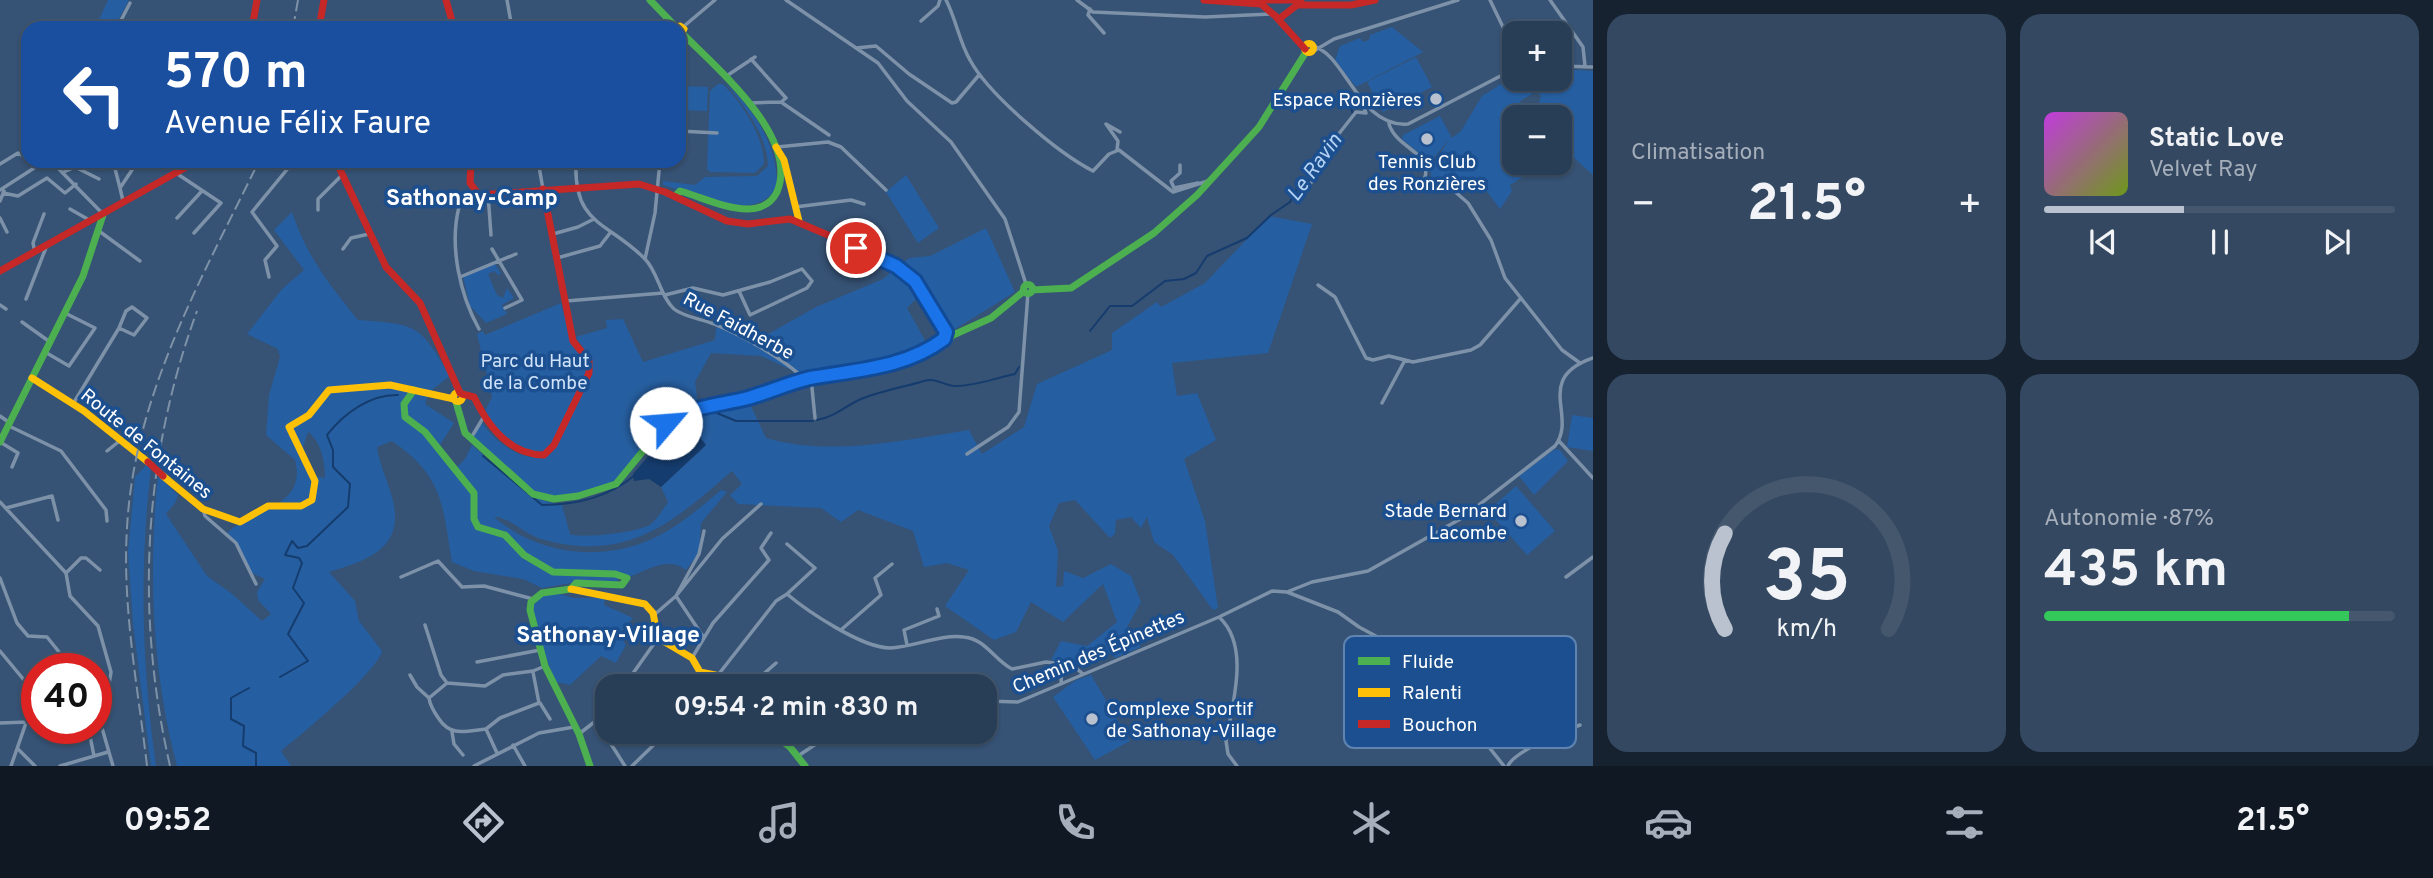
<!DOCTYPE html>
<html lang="fr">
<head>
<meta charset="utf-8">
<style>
  body { margin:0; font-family:Overpass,sans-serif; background:#344961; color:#f1f3f6; height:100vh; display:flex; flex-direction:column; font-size:26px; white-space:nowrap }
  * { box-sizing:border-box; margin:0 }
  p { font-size:23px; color:#a5aeba }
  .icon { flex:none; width:38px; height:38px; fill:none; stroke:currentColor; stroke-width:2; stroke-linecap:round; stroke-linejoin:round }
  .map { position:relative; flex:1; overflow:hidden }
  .drawer { display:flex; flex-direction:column; gap:14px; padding:14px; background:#162230; width:840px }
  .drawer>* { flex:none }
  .banner { position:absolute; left:21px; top:21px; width:665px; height:147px; border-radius:21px; box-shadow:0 2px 5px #0004,0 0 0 2px #44576d; background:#1a4fa0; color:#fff; overflow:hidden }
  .controls { position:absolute; left:1502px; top:21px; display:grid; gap:14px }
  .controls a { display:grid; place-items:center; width:70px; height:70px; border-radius:14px; background:#283e57; box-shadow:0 2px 5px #0004,0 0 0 2px #44576d; font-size:35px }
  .speed { position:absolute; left:21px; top:653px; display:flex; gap:14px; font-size:35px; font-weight:700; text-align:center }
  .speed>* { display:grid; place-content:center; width:91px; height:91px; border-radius:50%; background:#283e57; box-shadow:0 2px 5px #0004,0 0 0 2px #44576d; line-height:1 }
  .speed .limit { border:10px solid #d22; background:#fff; color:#111 }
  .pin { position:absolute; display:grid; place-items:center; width:60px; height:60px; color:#fff; margin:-30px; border:4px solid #fff; border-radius:50%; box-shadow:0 2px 7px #0007 }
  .me { position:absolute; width:77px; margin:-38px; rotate:63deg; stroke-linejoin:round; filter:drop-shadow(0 0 5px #0008) }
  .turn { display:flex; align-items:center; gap:24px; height:147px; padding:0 28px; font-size:32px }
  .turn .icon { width:91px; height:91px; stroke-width:2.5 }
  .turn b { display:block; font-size:49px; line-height:60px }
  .big { font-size:52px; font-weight:700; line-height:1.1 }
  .drawer .card { flex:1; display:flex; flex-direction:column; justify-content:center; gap:10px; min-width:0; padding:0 24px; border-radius:21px; background:#344961 }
  .drawer .dial { align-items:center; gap:0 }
  .dial svg { height:182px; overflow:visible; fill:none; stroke:#44576d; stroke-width:7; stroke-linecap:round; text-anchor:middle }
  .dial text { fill:#f1f3f6; stroke:none }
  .song { display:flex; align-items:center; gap:21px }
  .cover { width:84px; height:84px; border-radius:10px; background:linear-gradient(135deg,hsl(290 70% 55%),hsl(80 70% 35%)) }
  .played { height:7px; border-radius:4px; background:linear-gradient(90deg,#b9c2ce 40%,#44576d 40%) }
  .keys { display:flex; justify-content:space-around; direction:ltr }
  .heat { display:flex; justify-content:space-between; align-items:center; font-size:38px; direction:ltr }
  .charge { height:10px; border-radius:5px; background:linear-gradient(90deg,#34c759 87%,#44576d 0) }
  .drawer .tiles { flex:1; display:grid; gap:14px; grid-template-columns:repeat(2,1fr) }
  .trip { position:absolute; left:595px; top:674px; width:402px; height:70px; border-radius:21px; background:#283e57; box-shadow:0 2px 5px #0004,0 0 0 2px #44576d; font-weight:700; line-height:70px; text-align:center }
  .tab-bar { display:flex; height:112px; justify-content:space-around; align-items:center; background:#101923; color:#a5aeba }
  .tab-bar .icon { width:49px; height:49px }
  .tab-bar .selected { color:#b9c2ce }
  .tab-bar b { font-size:32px; color:#f1f3f6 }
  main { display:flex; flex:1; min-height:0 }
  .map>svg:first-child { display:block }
  .green { fill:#265fa1; fill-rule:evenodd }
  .water { fill:#153c6e }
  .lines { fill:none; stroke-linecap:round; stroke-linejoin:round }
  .stream { stroke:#153c6e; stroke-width:2 }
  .street { stroke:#7d92a8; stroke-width:3.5 }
  .fast { stroke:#4caf50; stroke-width:7 }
  .slow { stroke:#ffc107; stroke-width:7 }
  .jam { stroke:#c62828; stroke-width:7 }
  .rail { stroke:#7e92a7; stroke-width:2; stroke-dasharray:12 5; stroke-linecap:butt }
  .jam-bridge { stroke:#c62828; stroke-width:7 }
  .route-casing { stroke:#114b97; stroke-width:18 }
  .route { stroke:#1a73e8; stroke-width:12 }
  .poi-dot { fill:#b9c2ce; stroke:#1b4f8f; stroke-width:2.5 }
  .labels { text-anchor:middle; stroke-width:7; stroke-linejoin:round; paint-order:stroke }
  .poi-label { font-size:19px; fill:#fff; stroke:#1b4f8f; text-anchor:end }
  .street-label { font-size:19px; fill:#fff; stroke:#1b4f8f }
  .park-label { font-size:19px; fill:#cfe3fa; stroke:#1b4f8f }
  .water-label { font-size:21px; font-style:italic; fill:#b5d3f5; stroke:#1b4f8f }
  .quarter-label { font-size:23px; font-weight:bold; fill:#fff; stroke:#1b4f8f }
  .key { fill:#1b4f8f; stroke:#5f84b1; stroke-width:2 }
  .key-label { font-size:19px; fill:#fff }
</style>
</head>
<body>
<main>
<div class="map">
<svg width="1593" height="766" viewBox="0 0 1593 766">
  <rect width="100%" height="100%" fill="#365274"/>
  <!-- green -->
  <path class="green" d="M108 0H129L114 28H95Z
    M1392 27 1423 52 1356 87 1335 60 1340 46 1360 38 1363 42 1369 40 1370 35Z
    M1416 57 1432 87 1383 112 1367 82Z
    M1559 69 1593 71V175L1562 147 1559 148V117H1540L1542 115 1538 106 1541 96 1537 91 1520 101 1523 108 1519 112 1521 117H1514V132L1508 135 1514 139V163H1544L1510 185 1512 191 1500 209 1476 177 1460 189 1433 186 1430 169 1449 140 1430 162 1402 139 1403 135 1440 116 1452 138 1461 131 1482 96 1514 76V79H1559Z
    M724 82C754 109 778 145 777 187 755 225 696 194 663 185V181L695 185 705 177 757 176 768 166C767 134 744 105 724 82Z
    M718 84H723C742 104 764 135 764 164L755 173 710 172 707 169 710 91Z
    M679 86 708 87 707 111 679 110Z
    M906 175 939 228 918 243 886 192Z
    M292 212C307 257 329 284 358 320 416 324 420 324 450 376L429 392 425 404 454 423 440 445 455 469 465 459 472 445C499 468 525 500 562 505L570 534C581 539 641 532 651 524 658 518 663 509 668 502L661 487 706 445 686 420 750 404 766 438C833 457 902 440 969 430L982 454 1024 427 1037 384 1112 350V333L1157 302 1161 307 1205 283 1269 216 1312 224 1268 353 1172 363 1177 396 1197 393 1216 440 1184 459 1205 521 1218 608 1213 610 1173 555 1154 542 1147 517 1141 528 1131 517 1116 520 1115 534 1110 538 1075 500 1059 503 1049 526 1058 551 1056 587 1063 586 1064 571 1083 578 1111 564 1131 576 1141 602 1127 627 1141 647 1115 658 1112 653 1075 665 1051 660 1061 641 1087 646 1117 622 1103 584 1063 622 1031 602 1016 632 994 640 945 606 969 570 947 563 924 567 913 531 858 510 841 522 821 508 738 504 730 495 742 484 732 471C671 524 627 563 541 539 526 535 508 516 494 517 538 555 603 563 656 537 680 525 701 507 721 490L727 492 701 523 699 553 686 570C668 556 648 570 629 577L619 573 617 583 588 580 542 588 523 579 474 571 452 562C442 504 444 477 392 441L377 447C380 470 395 494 395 516 396 554 356 563 329 572L355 601 359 621 382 651C377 672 302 734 281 751L291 766H177C152 672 148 573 158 476L178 495 175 503 166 514 207 576 231 593 262 621 271 614 258 600 257 592 265 579 252 573 244 556 227 533C255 507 307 508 295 460L266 435 269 395 280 357 278 349 247 334 282 289 304 270 274 230ZM308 432C321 441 325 462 325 478L314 476 303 447Z
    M986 228 1015 292 952 331 926 289 907 308 928 346 865 366 807 377 761 356 711 353 695 382 698 405 665 421 651 435 621 478 608 487 578 494 555 497 533 493 473 439 481 421C493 441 526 467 550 454L592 374 591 360 576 337 607 328 606 320 623 319 643 362 715 340 716 328 738 319 761 338 816 307 883 279 909 258 930 256Z
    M495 264 501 274 498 275 494 271 488 274 497 295 503 298 507 288 514 298 502 305 507 314 486 323 470 306 463 277Z
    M561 303 571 342 588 362V369L549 448 544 453C520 453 498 432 483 415L492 397 477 334 483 331 485 335Z
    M1572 415 1593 418V451L1567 447Z
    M1555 449 1560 450 1568 461 1534 495 1519 476Z
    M146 465 151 469C139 569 142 666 156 766H151L133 624 128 552 135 477Z
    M1516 486 1555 531 1527 555 1488 511Z
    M560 594 574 598H605L604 605 633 618 619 634 626 645 616 663 601 656 570 685 556 682 541 646 532 607 542 596Z
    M1091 675 1130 741 1095 760 1053 697 1076 680Z"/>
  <!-- water -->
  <path class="water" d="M686 420 706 445 661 487 649 479 634 481 633 474 667 434Z"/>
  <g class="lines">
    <!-- stream -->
    <path class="stream" d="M1349 100 1353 115
      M1090 331 1110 306H1132L1165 281 1184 279 1196 273 1207 256 1247 238 1271 215 1290 202 1298 187 1311 178 1314 162 1323 151
      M712 411 736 421H813
      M817 420C835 417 845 406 861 399 881 391 904 387 924 381 936 377 944 386 956 386 975 386 996 378 1015 374L1019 367
      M483 456 542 505C576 505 609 497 635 475
      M280 677 308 661 288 634 304 603 293 588 302 563 299 558 285 555 292 541 298 548 307 546 348 507 350 484 333 467V450L327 435C344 413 371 394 398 395
      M249 688 231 698V719L244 726 243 746 256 753V766"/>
    <!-- street -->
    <path class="street" d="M507 0 512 28
      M786 0 878 63 907 101 951 142 1005 219 1026 284
      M946 0C956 19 959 41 970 60 989 95 1058 153 1093 171L1109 154 1119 150 1173 192 1211 180
      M1077 0 1093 12 1205 17 1271 14
      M1490 0 1514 50
      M1550 0 1583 47 1585 66
      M1090 9 1088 15 1104 33
      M921 21 938 6 940 0
      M683 27 715 0
      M117 28 130 3
      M441 28 452 22
      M1312 46C1345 52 1358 128 1408 124L1514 69
      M856 48 876 46 909 74 952 103 956 102 979 75
      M1312 52 1334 39 1458 0
      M751 59 786 98 781 102
      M1559 66 1593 67
      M725 77 755 57
      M750 103 781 102 829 135
      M1389 124C1397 150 1435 152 1424 180L1427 187 1453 190 1468 203 1491 240 1505 278 1562 350 1580 363
      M679 131 717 133
      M777 147 828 142 841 147 886 190
      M1117 150 1118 141 1106 124 1120 132
      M51 161 102 213
      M113 161 120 188
      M538 161 543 189
      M576 161C573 226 608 221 645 259 658 272 660 296 674 309 684 317 702 319 714 324 741 335 785 359 805 380
      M0 164 18 153 28 159
      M1180 165V173L1171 181 1174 188 1198 183
      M64 172 75 167 99 179
      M176 173 221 203 194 233
      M1307 186 1313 181 1319 159 1356 112 1366 113 1359 97
      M0 190 45 161
      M473 191C468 196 461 201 459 207 449 246 460 295 479 329
      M3 193 18 196 47 178 65 193 76 184
      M488 194 491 235
      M0 201 4 191
      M123 201 120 188 138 161
      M795 207 851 200 864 204
      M70 209 91 221
      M318 210V199L342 175
      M0 218 7 232
      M177 218 201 192
      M99 231 140 261
      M553 234 578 227 594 219
      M343 249 351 238 369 234
      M492 249 522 300 505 308
      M35 252 33 243 44 214
      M557 258 600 246 610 233
      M645 259 655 213 660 161
      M269 277 265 260 277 246 252 212 294 161
      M460 277 516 254
      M1318 285 1335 297 1366 358 1373 360 1389 356 1413 362 1471 350 1480 345 1521 298
      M665 295 693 288 723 295 770 282 802 269 812 281 807 288 750 315 739 291
      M26 299 47 245
      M566 301 663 293
      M0 305 6 309
      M22 322 50 342
      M45 352 69 366 95 328 65 313
      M811 378 815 418
      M1382 403 1405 360
      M73 404 119 328 134 335 147 318 132 307 126 311 119 328
      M0 416 10 423
      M9 426 61 451 106 510 107 521
      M471 438 483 418
      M1559 441 1593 478
      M0 442 18 453 12 467
      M107 451 122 439
      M967 454 1008 427 1019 412 1028 293
      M0 502 66 573 81 558H86L100 570
      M6 508 52 496 58 520
      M203 509 205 516 236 543 256 584
      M66 573 70 596 98 626 111 672 102 728 113 766
      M401 577 438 561 462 587 484 586 533 599
      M1566 577 1593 557
      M0 578 17 623 28 636 47 637 72 668
      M1287 592 1338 612 1359 627 1441 671 1460 698 1473 727 1504 766
      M787 594 815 568 787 544
      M654 615 676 596 699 554 704 531
      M1219 617C1251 646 1232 705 1226 741L1228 754 1237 766
      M425 625 441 675 447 683
      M842 629 881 595 875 578 892 564
      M704 638 676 596 722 539 761 504
      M907 645 904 630 939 616 937 609
      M0 651 29 686 34 700 11 766
      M692 658 713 623 769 560 761 548 771 533
      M477 662 540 650
      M1062 664 1077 669 1083 674
      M410 675 417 687 429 698
      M718 675 776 601 787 594C807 611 862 648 890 648 914 647 940 634 964 637 986 639 995 661 1012 669L1046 662 1062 664 1061 684
      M624 686 658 638
      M700 686 703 673
      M750 686 776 663
      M985 701 1018 702 1219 617 1272 591 1287 592 1312 582 1368 571 1462 518 1555 446C1578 416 1533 379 1593 358
      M540 703 550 719
      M597 722 625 766
      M0 723 28 722
      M486 729C466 731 451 737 439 719 434 712 430 706 429 698L447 683 485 686 503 675 533 671 545 666
      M486 729 500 718 539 703 533 672
      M486 729 497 753
      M452 732 454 744 463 755
      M648 732 660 740
      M579 734 607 712
      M513 745 525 766
      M18 749 35 766
      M94 756 89 731 102 728
      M798 756 834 732
      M60 766 108 752
      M474 766 539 733 574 727
      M632 766 667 732
      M1508 766C1513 752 1565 730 1580 725"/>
    <!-- fast -->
    <path class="fast" d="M650 0 676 27
      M675 196 680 191C701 197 726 209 747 209 761 209 771 204 777 192 800 137 716 68 683 34
      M1023.5 289a4.5 4.5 0 1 1 9 0a4.5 4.5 0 1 1-9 0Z
      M1032 290 1071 288 1154 233 1197 195 1259 127 1306 52
      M943 336a4 4 0 1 1 8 0a4 4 0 1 1-8 0Z
      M951 336 991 318 1024 291
      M414 390 404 404 405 417 425 432 474 493V519L478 527 505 535 524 555 553 572 615 574 627 578 622 585 576 583 571 589
      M456 402 465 433 533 494 554 499 578 496 616 484 666 423 687 410 749 397 811 378 873 368 916 355 944 339
      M0 442 83 276 103 215
      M571 589 542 593 531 602 530 610 545 666 579 734 590 766
      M770 732 790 747 805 766"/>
    <!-- slow -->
    <path class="slow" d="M676 28 680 26 684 29 679 35
      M1304.5 48a4.5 4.5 0 1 1 9 0a4.5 4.5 0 1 1-9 0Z
      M776 147 784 160 799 221
      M847 243 896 266 915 281 946 332
      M32 378 84 411 148 462
      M453.5 397a4.5 4.5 0 1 1 9 0a4.5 4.5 0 1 1-9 0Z
      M163 476 203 509 240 522 268 506H301L312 500 315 481 289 427 309 415 329 390 390 385 454 399
      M571 589 645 604 653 613 658 638 692 658 700 672 720 676 734 686"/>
    <!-- jam -->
    <path class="jam" d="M446 0 454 28
      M1204 0 1261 4 1279 19 1297 5H1351L1375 0
      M1256 0H1301
      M1277 18 1305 49
      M252 28 257 0
      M319 28 324 0
      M336 161 386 267 420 303 460 393
      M471 161 470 183 479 195 639 184 665 192 727 221 748 224 790 219 847 243
      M0 271 197 161
      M462 394 474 397C488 426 509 455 544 455L554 445 589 373V361L573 341 543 189"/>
    <!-- rail -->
    <path class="rail" d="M293 28 298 0
      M147 766C138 688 122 607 127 528 134 395 202 278 259 161
      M170 766C135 614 143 458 197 311"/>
    <!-- jam-bridge -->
    <path class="jam-bridge" d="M148 462 163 476"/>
  </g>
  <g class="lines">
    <!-- route casing -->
    <g class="route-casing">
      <path id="route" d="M666 423C695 405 716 406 748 398 769 392 789 383 810 378 855 370 906 368 944 339L946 332 915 281 896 266 856 248"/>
    </g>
    <!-- route -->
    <use href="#route" class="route"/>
  </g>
  <!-- markers -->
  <g class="poi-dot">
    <circle cx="1436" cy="99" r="7"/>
    <circle cx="1427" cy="139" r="7"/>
    <circle cx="1521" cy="521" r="7"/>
    <circle cx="1092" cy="719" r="7"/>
  </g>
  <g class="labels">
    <!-- poi labels -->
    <g class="poi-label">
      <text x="1422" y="106">Espace Ronzières</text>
      <text x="1427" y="168" text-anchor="middle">Tennis Club<tspan x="1427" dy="22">des Ronzières</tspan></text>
      <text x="1507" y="517">Stade Bernard<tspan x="1507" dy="22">Lacombe</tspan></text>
      <text x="1106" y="715" text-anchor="start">Complexe Sportif<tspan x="1106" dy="22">de Sathonay-Village</tspan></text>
    </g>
    <!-- street labels -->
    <g class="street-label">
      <text transform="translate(739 325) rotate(28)" y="7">Rue Faidherbe</text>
      <text transform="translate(147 443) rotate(39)" y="7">Route de Fontaines</text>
      <text transform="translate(1098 651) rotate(-23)" y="7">Chemin des Épinettes</text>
    </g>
    <!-- park labels -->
    <g class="park-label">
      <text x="535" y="367">Parc du Haut<tspan x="535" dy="22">de la Combe</tspan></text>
    </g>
    <!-- water labels -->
    <g class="water-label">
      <text transform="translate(1314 167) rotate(-54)" y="7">Le Ravin</text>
    </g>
    <!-- quarter labels -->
    <g class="quarter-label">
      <text x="472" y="205">Sathonay-Camp</text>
      <text x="608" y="642">Sathonay-Village</text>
    </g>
  </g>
  <!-- legend -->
  <rect x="1344" y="636" width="232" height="112" rx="10" class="key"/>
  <rect x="1358" y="657" width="32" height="8" fill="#4caf50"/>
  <rect x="1358" y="688" width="32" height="9" fill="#ffc107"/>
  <rect x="1358" y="720" width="32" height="8" fill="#c62828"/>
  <g class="key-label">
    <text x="1402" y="668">Fluide</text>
    <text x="1402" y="699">Ralenti</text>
    <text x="1402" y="731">Bouchon</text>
  </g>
</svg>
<div class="controls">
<a>+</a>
<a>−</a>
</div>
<div class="speed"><div class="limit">40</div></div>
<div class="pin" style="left:856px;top:248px;background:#d93025"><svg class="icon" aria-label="arrive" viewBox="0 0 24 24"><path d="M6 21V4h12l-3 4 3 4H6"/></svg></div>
<svg class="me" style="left:666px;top:423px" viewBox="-20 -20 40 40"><circle r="19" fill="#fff"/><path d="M0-13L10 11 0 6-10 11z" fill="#1a73e8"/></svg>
<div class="trip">09:54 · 2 min · 830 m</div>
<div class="banner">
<div class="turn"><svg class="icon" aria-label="left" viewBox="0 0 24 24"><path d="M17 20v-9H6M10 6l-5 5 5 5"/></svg><div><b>570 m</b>Avenue Félix Faure</div></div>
</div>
</div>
<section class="drawer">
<div class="tiles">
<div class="card"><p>Climatisation</p>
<div class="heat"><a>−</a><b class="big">21.5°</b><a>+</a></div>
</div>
<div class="card">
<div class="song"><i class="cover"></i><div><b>Static Love</b><p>Velvet Ray</p></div></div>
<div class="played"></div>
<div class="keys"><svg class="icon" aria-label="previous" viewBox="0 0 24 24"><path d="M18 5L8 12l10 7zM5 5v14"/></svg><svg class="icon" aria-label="pause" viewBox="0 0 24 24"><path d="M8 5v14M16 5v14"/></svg><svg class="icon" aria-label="next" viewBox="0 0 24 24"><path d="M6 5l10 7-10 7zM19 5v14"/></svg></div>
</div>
<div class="card dial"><svg viewBox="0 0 100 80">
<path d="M14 69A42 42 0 1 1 86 69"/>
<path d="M14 69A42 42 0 0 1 14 27" stroke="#b9c2ce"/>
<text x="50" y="56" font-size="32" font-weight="700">35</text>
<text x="50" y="72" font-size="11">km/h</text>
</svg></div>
<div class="card"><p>Autonomie · 87%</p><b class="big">435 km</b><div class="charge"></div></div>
</div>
</section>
</main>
<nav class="tab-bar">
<b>09:52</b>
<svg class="icon selected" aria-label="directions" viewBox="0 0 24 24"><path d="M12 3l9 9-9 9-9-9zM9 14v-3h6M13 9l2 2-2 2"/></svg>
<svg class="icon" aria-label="music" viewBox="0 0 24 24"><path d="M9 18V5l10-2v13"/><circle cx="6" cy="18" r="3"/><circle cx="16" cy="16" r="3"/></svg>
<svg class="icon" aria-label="phone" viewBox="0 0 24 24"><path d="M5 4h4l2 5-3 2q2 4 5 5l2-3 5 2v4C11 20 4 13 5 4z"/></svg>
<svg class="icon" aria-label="climate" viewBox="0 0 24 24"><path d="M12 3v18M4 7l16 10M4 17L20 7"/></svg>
<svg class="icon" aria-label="car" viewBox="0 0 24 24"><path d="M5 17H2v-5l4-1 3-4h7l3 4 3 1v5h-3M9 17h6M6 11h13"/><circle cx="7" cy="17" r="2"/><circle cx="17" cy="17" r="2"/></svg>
<svg class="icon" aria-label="filters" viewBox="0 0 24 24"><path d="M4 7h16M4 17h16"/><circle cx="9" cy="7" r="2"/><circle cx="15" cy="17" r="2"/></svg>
<b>21.5°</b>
</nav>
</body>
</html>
